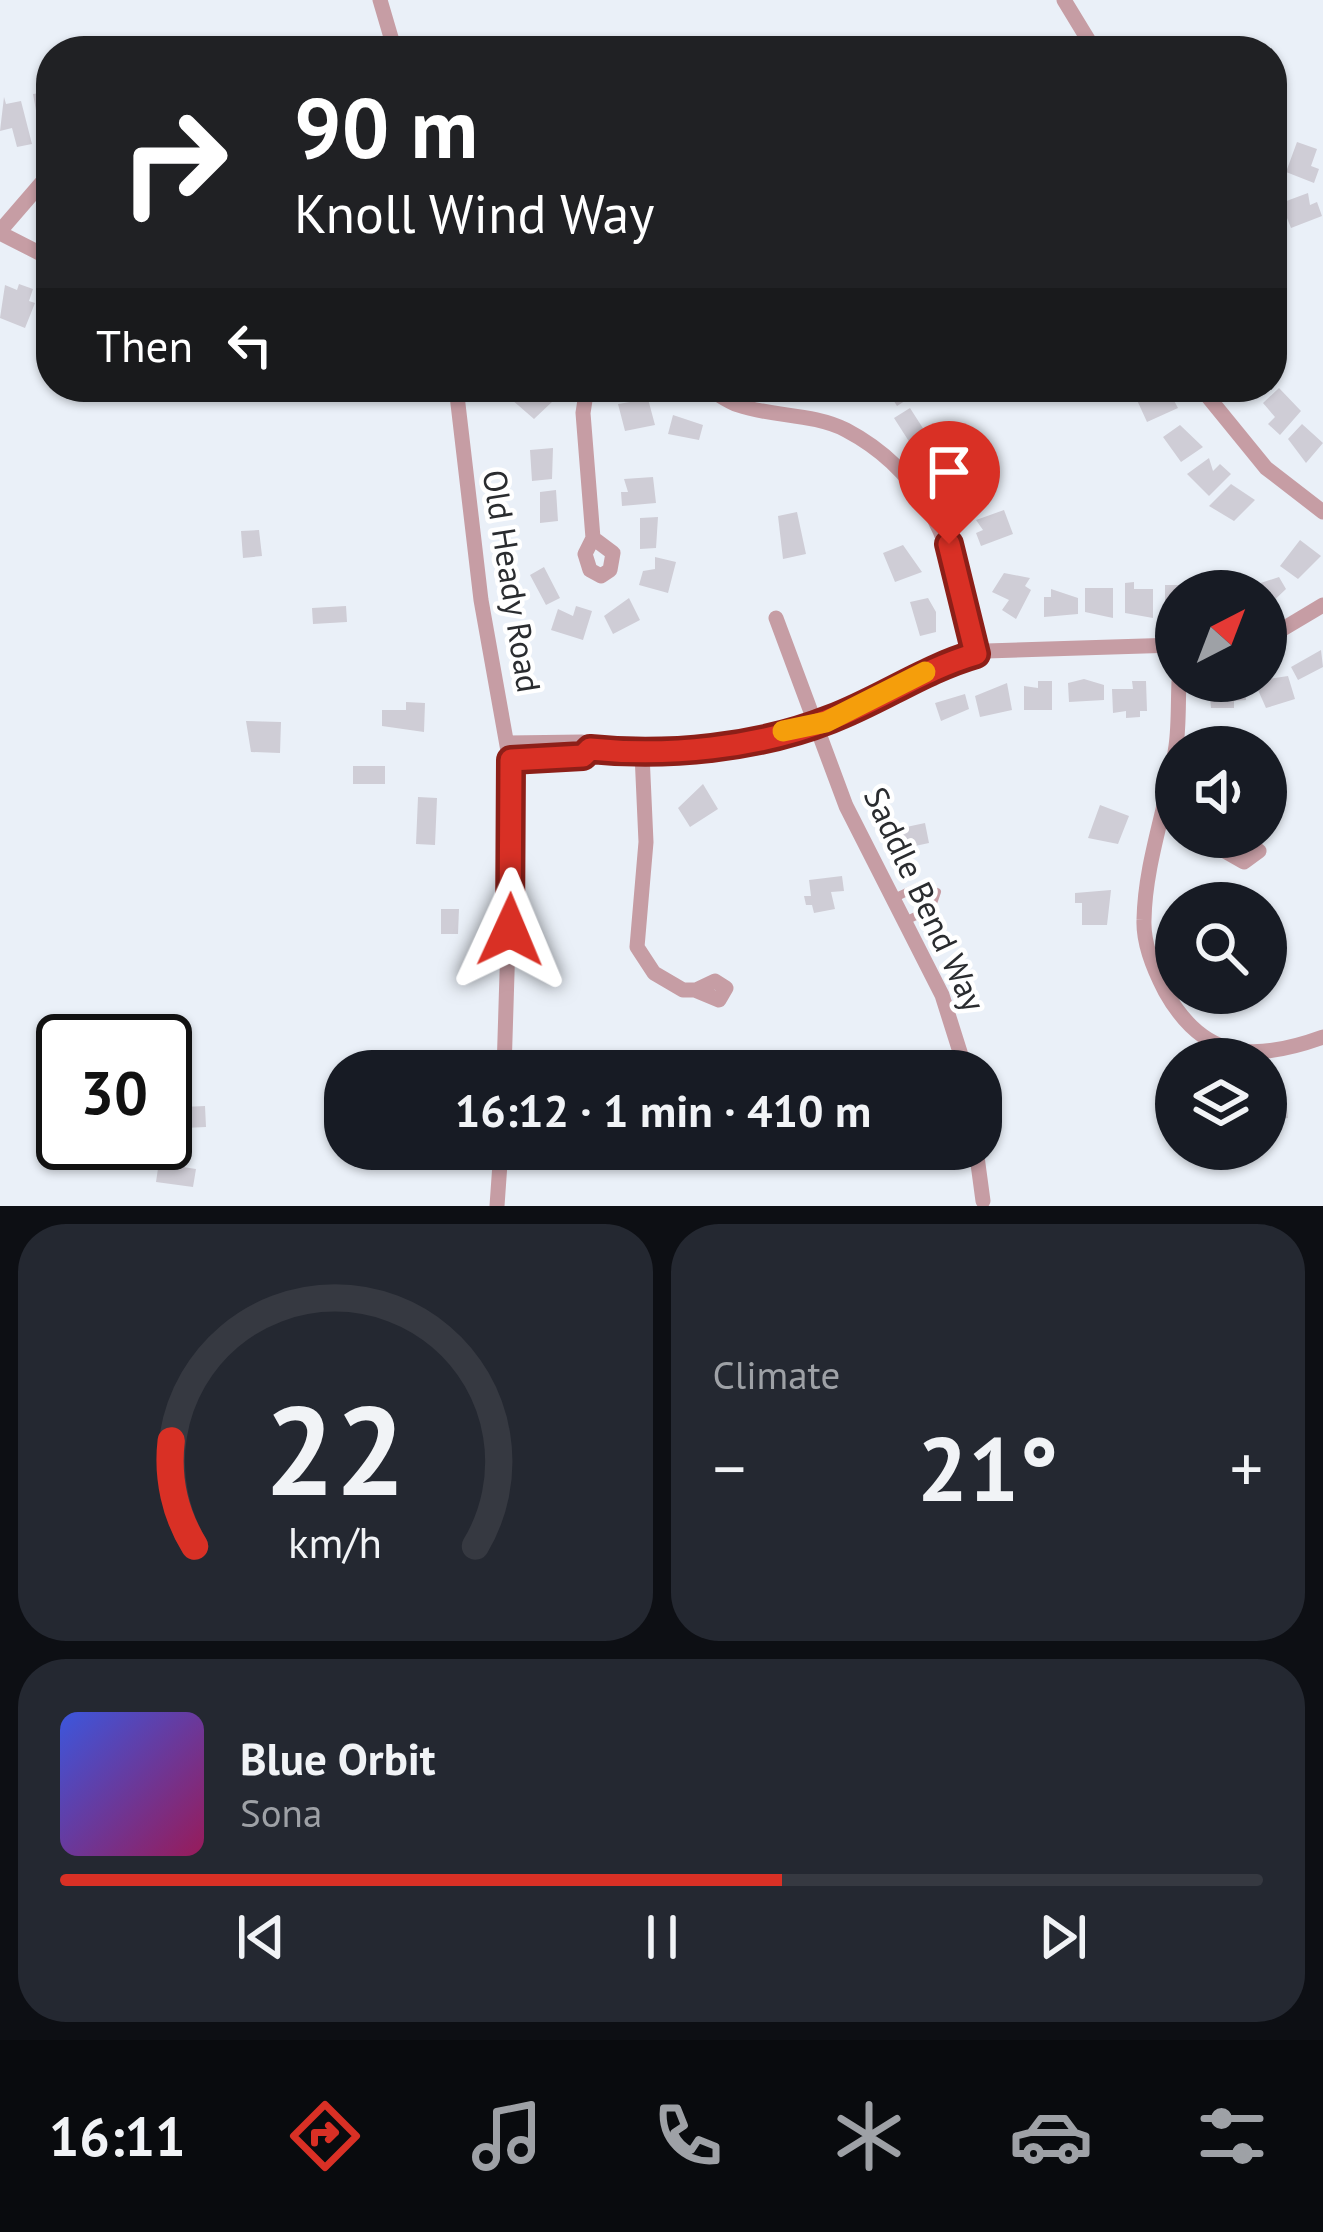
<!DOCTYPE html>
<html lang="en">
<head>
<meta charset="utf-8">
<style>
  body { margin:0; font-family:"PT Sans",sans-serif; background:#242831; color:#f1f3f6; height:100vh; display:flex; flex-direction:column; font-size:45px; white-space:nowrap }
  * { box-sizing:border-box; margin:0 }
  p { font-size:39px; color:#9ea1a6 }
  .icon { flex:none; width:66px; height:66px; fill:none; stroke:currentColor; stroke-width:2; stroke-linecap:round; stroke-linejoin:round }
  .map { position:relative; height:1206px; overflow:hidden }
  .panel { display:flex; flex-direction:column; gap:18px; padding:18px; background:#0d0f14; flex:1 }
  .panel>* { flex:none }
  .banner { position:absolute; left:36px; top:36px; width:1251px; height:366px; border-radius:48px; box-shadow:0 3px 9px #0004; background:#202124; color:#fff; overflow:hidden }
  .needle { width:78px; rotate:42deg }
  .tools { position:absolute; left:1155px; top:570px; display:grid; gap:24px }
  .tools a { display:grid; place-items:center; width:132px; height:132px; border-radius:50%; background:#171b24; box-shadow:0 3px 9px #0004; font-size:60px }
  .speed { position:absolute; left:36px; top:1014px; display:flex; gap:24px; font-size:60px; font-weight:700; text-align:center }
  .speed>* { display:grid; place-content:center; width:156px; height:156px; border-radius:50%; background:#171b24; box-shadow:0 3px 9px #0004; line-height:1 }
  .speed .limit { border:6px solid #111; border-radius:18px; background:#fff; color:#111 }
  .pin { position:absolute; display:grid; place-items:center; width:102px; height:102px; color:#fff; margin:-123px -51px; border-radius:50% 50% 50% 0; rotate:-45deg; box-shadow:0 0 12px #0007 }
  .pin .icon { rotate:45deg }
  .me { position:absolute; width:132px; margin:-66px; rotate:1deg; stroke-linejoin:round; filter:drop-shadow(0 0 9px #0008) }
  .turn { display:flex; align-items:center; gap:42px; height:252px; padding:0 60px; font-size:54px }
  .turn .icon { width:156px; height:156px; stroke-width:2.5 }
  .turn b { display:block; font-size:84px; line-height:102px }
  .then { display:flex; align-items:center; height:114px; padding:0 60px; background:#0003; gap:24px; font-size:45px }
  .big { font-size:90px; font-weight:700; line-height:1.1 }
  .panel .card { flex:1; display:flex; flex-direction:column; justify-content:center; gap:18px; min-width:0; padding:0 42px; border-radius:48px; background:#242831 }
  .panel .dial { align-items:center; gap:0 }
  .dial svg { height:312px; overflow:visible; fill:none; stroke:#363941; stroke-width:7; stroke-linecap:round; text-anchor:middle }
  .dial text { fill:#f1f3f6; stroke:none }
  .song { display:flex; align-items:center; gap:36px }
  .cover { width:144px; height:144px; border-radius:18px; background:linear-gradient(135deg,hsl(230 70% 55%),hsl(330 70% 35%)) }
  .played { height:12px; border-radius:6px; background:linear-gradient(90deg,#d93025 60%,#363941 60%) }
  .keys { display:flex; justify-content:space-around; direction:ltr }
  .heat { display:flex; justify-content:space-between; align-items:center; font-size:66px; direction:ltr }
  .panel .tiles { flex:1; display:grid; gap:18px; grid-template-columns:1fr 1fr }
  .card:last-child { grid-column:span 2 }
  .trip { position:absolute; left:324px; top:1050px; width:678px; height:120px; border-radius:48px; background:#171b24; box-shadow:0 3px 9px #0004; font-weight:700; line-height:120px; text-align:center }
  .menu { display:flex; height:192px; justify-content:space-around; align-items:center; background:#090b0e; color:#9ea1a6 }
  .menu .icon { width:84px; height:84px }
  .menu .on { color:#d93025 }
  .menu b { font-size:54px; color:#f1f3f6 }
  .map>svg:first-child { display:block }
  .building { fill:#cfcdd6 }
  .lines { fill:none; stroke-linecap:round; stroke-linejoin:round }
  .service { stroke:#c69da4; stroke-width:8 }
  .minor { stroke:#c69da4; stroke-width:15 }
  .route-casing { stroke:#8d1f18; stroke-width:30 }
  .route { stroke:#d93025; stroke-width:21 }
  .slow { stroke:#f59e0b; stroke-width:21 }
  .labels { text-anchor:middle; stroke-width:9; stroke-linejoin:round; paint-order:stroke }
  .street-label { font-size:33px; fill:#2a2c2f; stroke:#fff }
</style>
</head>
<body>
<div class="map">
<svg width="1323" height="1206" viewBox="0 0 1323 1206">
  <rect width="100%" height="100%" fill="#eaf0f8"/>
  <!-- building -->
  <path class="building" d="M51 82V115L37 116 33 94 40 93 38 85Z
    M4 97 6 104 21 101 32 144 17 147 12 128 0 131Z
    M1297 142 1317 149 1311 166 1319 169 1314 183 1286 172Z
    M1308 193 1310 205 1317 202 1322 216 1291 228 1281 203Z
    M19 284 33 289 29 301 35 303 25 328 0 318 5 285 17 290Z
    M524 387H541L553 401 534 419 511 399Z
    M885 387H927L897 406 892 398 896 392 890 396Z
    M1163 387 1165 398 1171 395 1178 408 1147 422 1136 398Z
    M1279 388 1301 411 1280 435 1268 424 1275 417 1263 403Z
    M648 399 655 425 625 431 618 404Z
    M910 408 926 433 910 443 894 418Z
    M673 415 703 425 699 440 668 434Z
    M1302 424 1323 443 1306 463 1288 439Z
    M1180 425 1203 447 1181 462 1163 437Z
    M944 438 965 459 947 477 929 452Z
    M553 448 552 479 532 481 530 450Z
    M1209 458 1213 471 1220 464 1231 474 1209 496 1187 474Z
    M974 473 991 500 969 513 956 483Z
    M653 477 656 503 622 506 621 492H628L624 479Z
    M1231 484 1255 500 1234 521 1209 506Z
    M556 490 558 521 540 523V492Z
    M1004 510 1013 534 981 546 976 533 983 530 976 520Z
    M797 512 806 554 783 559 778 516Z
    M658 517 656 548 640 549V518Z
    M259 530 262 556 243 558 241 531Z
    M1300 540 1321 556 1298 579 1280 566Z
    M903 545 922 572 895 582 883 553Z
    M655 557 676 562 668 593 639 585 643 571 655 569Z
    M544 567 560 598 546 605 530 575Z
    M1004 573 1030 578 1025 586 1031 590 1016 619 1002 610 1009 600 992 592Z
    M1279 577 1286 589 1266 608V591L1245 588Z
    M1134 582V589H1153V618L1125 613V583Z
    M1165 585H1192V591H1176L1174 614H1165Z
    M1085 588H1113V618L1085 612Z
    M1051 589 1078 598V614L1044 617V597H1051Z
    M629 598 640 620 613 634 604 616Z
    M928 598 936 612V632L920 636 910 602Z
    M346 606 347 622 313 624 312 608Z
    M576 606 592 611 583 640 551 630 558 609 573 616Z
    M1321 650 1323 667 1298 680 1291 667Z
    M1288 676 1295 699 1266 708 1254 681Z
    M1084 679 1104 685V700L1069 702 1068 683Z
    M1038 681H1052V710H1024V686L1038 688Z
    M1132 681H1146L1147 711H1140V717L1126 718V711L1113 713 1112 689H1133Z
    M1223 681 1244 684 1246 700 1234 701V708H1211L1209 686Z
    M1007 683 1012 710 980 717 975 696Z
    M965 694 969 709 941 721 935 703Z
    M406 702 425 703 424 732 382 726V710H406Z
    M246 721 281 722 280 753 251 752Z
    M353 766H385V784H353Z
    M703 784 718 809 690 827 678 808Z
    M418 797 437 798 435 845 416 844Z
    M1100 805 1129 816 1118 844 1088 838Z
    M925 823 929 843 915 846 917 856 902 860 897 829Z
    M842 876 844 891 831 892 835 909 814 913 812 905H806L804 896H811L809 880Z
    M1111 890 1107 925H1082V903H1075V893Z
    M441 909H459L458 934H441Z
    M1270 1083H1284L1288 1118 1280 1119 1281 1127 1271 1128 1266 1121Z
    M205 1106 206 1127 184 1128 183 1107Z
    M160 1155 171 1156 170 1165 196 1169 193 1187 156 1182Z"/>
  <g class="lines">
    <!-- service -->
    <path class="service" d="M892 899 920 886 937 892 931 909 905 921"/>
    <!-- minor -->
    <path class="minor" d="M380 0 395 51
      M1064 0 1095 51
      M0 231 51 172
      M0 233 51 259
      M456 387 481 600 513 779 504 1071
      M587 387 583 413 593 538 585 554 590 570 601 576 610 570 613 553 593 538
      M705 387C716 392 726 401 738 405 772 417 813 413 846 430 939 479 954 562 977 654
      M1200 387 1266 468 1323 512
      M776 618 846 806 942 995 966 1071
      M1266 639 1323 605
      M1179 681C1178 702 1179 725 1176 746 1168 804 1145 861 1144 920 1143 945 1154 970 1165 991 1204 1061 1254 1062 1323 1037
      M507 743 582 742 590 749 642 754 725 745 826 721 941 664 986 651 1176 645
      M642 754 646 842 637 947 654 973 683 990H696L715 981 726 988 719 1000 695 990
      M511 760 583 756 590 749
      M1200 837 1244 862 1259 851 1244 839 1219 844
      M976 1149 983 1201
      M497 1206 501 1149"/>
  </g>
  <g class="lines">
    <!-- route casing -->
    <g class="route-casing">
      <path id="route" d="M510 930 511 760 583 756 590 749C667 757 758 748 831 719 881 700 924 669 976 654L949 544"/>
    </g>
    <!-- route -->
    <use href="#route" class="route"/>
    <!-- slow -->
    <path class="slow" d="M783 731 826 722 925 672"/>
  </g>
  <g class="labels">
    <!-- street labels -->
    <g class="street-label">
      <text transform="translate(512 581) rotate(81)" y="12">Old Heady Road</text>
      <text transform="translate(925 899) rotate(65)" y="12">Saddle Bend Way</text>
    </g>
  </g>
</svg>
<div class="tools">
<a><svg class="needle" viewBox="-14 -14 28 28"><path d="M0-13l5 13h-10z" fill="#e53935"/><path d="M0 13l5-13h-10z" fill="#9ea1a6"/></svg></a>
<a><svg class="icon" aria-label="sound" viewBox="0 0 24 24"><path d="M4 9h4l5-4v14l-5-4H4zM17 9q2 3 0 6"/></svg></a>
<a><svg class="icon" aria-label="search" viewBox="0 0 24 24"><circle cx="10" cy="10" r="6"/><path d="M15 15l6 6"/></svg></a>
<a><svg class="icon" aria-label="layers" viewBox="0 0 24 24"><path d="M12 4l9 5-9 5-9-5zM3 14l9 5 9-5"/></svg></a>
</div>
<div class="speed"><div class="limit">30</div></div>
<div class="pin" style="left:949px;top:544px;background:#d93025"><svg class="icon" aria-label="arrive" viewBox="0 0 24 24"><path d="M6 21V4h12l-3 4 3 4H6"/></svg></div>
<svg class="me" style="left:510px;top:930px" viewBox="-20 -20 40 40"><path d="M0-17L14 15 0 8-14 15z" fill="#d93025" stroke="#fff" stroke-width="4"/></svg>
<div class="trip">16:12 · 1 min · 410 m</div>
<div class="banner">
<div class="turn"><svg class="icon" aria-label="right" viewBox="0 0 24 24"><path d="M7 20v-9h11M14 6l5 5-5 5"/></svg><div><b>90 m</b>Knoll Wind Way</div></div>
<div class="then">Then<svg class="icon" aria-label="left" viewBox="0 0 24 24"><path d="M17 20v-9H6M10 6l-5 5 5 5"/></svg></div>
</div>
</div>
<section class="panel">
<div class="tiles">
<div class="card dial"><svg viewBox="0 0 100 80">
<path d="M14 69A42 42 0 1 1 86 69"/>
<path d="M14 69A42 42 0 0 1 8 42" stroke="#d93025"/>
<text x="50" y="56" font-size="32" font-weight="700">22</text>
<text x="50" y="72" font-size="11">km/h</text>
</svg></div>
<div class="card"><p>Climate</p>
<div class="heat"><a>−</a><b class="big">21°</b><a>+</a></div>
</div>
<div class="card">
<div class="song"><i class="cover"></i><div><b>Blue Orbit</b><p>Sona</p></div></div>
<div class="played"></div>
<div class="keys"><svg class="icon" aria-label="previous" viewBox="0 0 24 24"><path d="M18 5L8 12l10 7zM5 5v14"/></svg><svg class="icon" aria-label="pause" viewBox="0 0 24 24"><path d="M8 5v14M16 5v14"/></svg><svg class="icon" aria-label="next" viewBox="0 0 24 24"><path d="M6 5l10 7-10 7zM19 5v14"/></svg></div>
</div>
</div>
</section>
<nav class="menu">
<b>16:11</b>
<svg class="icon on" aria-label="directions" viewBox="0 0 24 24"><path d="M12 3l9 9-9 9-9-9zM9 14v-3h6M13 9l2 2-2 2"/></svg>
<svg class="icon" aria-label="music" viewBox="0 0 24 24"><path d="M9 18V5l10-2v13"/><circle cx="6" cy="18" r="3"/><circle cx="16" cy="16" r="3"/></svg>
<svg class="icon" aria-label="phone" viewBox="0 0 24 24"><path d="M5 4h4l2 5-3 2q2 4 5 5l2-3 5 2v4C11 20 4 13 5 4z"/></svg>
<svg class="icon" aria-label="climate" viewBox="0 0 24 24"><path d="M12 3v18M4 7l16 10M4 17L20 7"/></svg>
<svg class="icon" aria-label="car" viewBox="0 0 24 24"><path d="M5 17H2v-5l4-1 3-4h7l3 4 3 1v5h-3M9 17h6M6 11h13"/><circle cx="7" cy="17" r="2"/><circle cx="17" cy="17" r="2"/></svg>
<svg class="icon" aria-label="filters" viewBox="0 0 24 24"><path d="M4 7h16M4 17h16"/><circle cx="9" cy="7" r="2"/><circle cx="15" cy="17" r="2"/></svg>
</nav>
</body>
</html>
